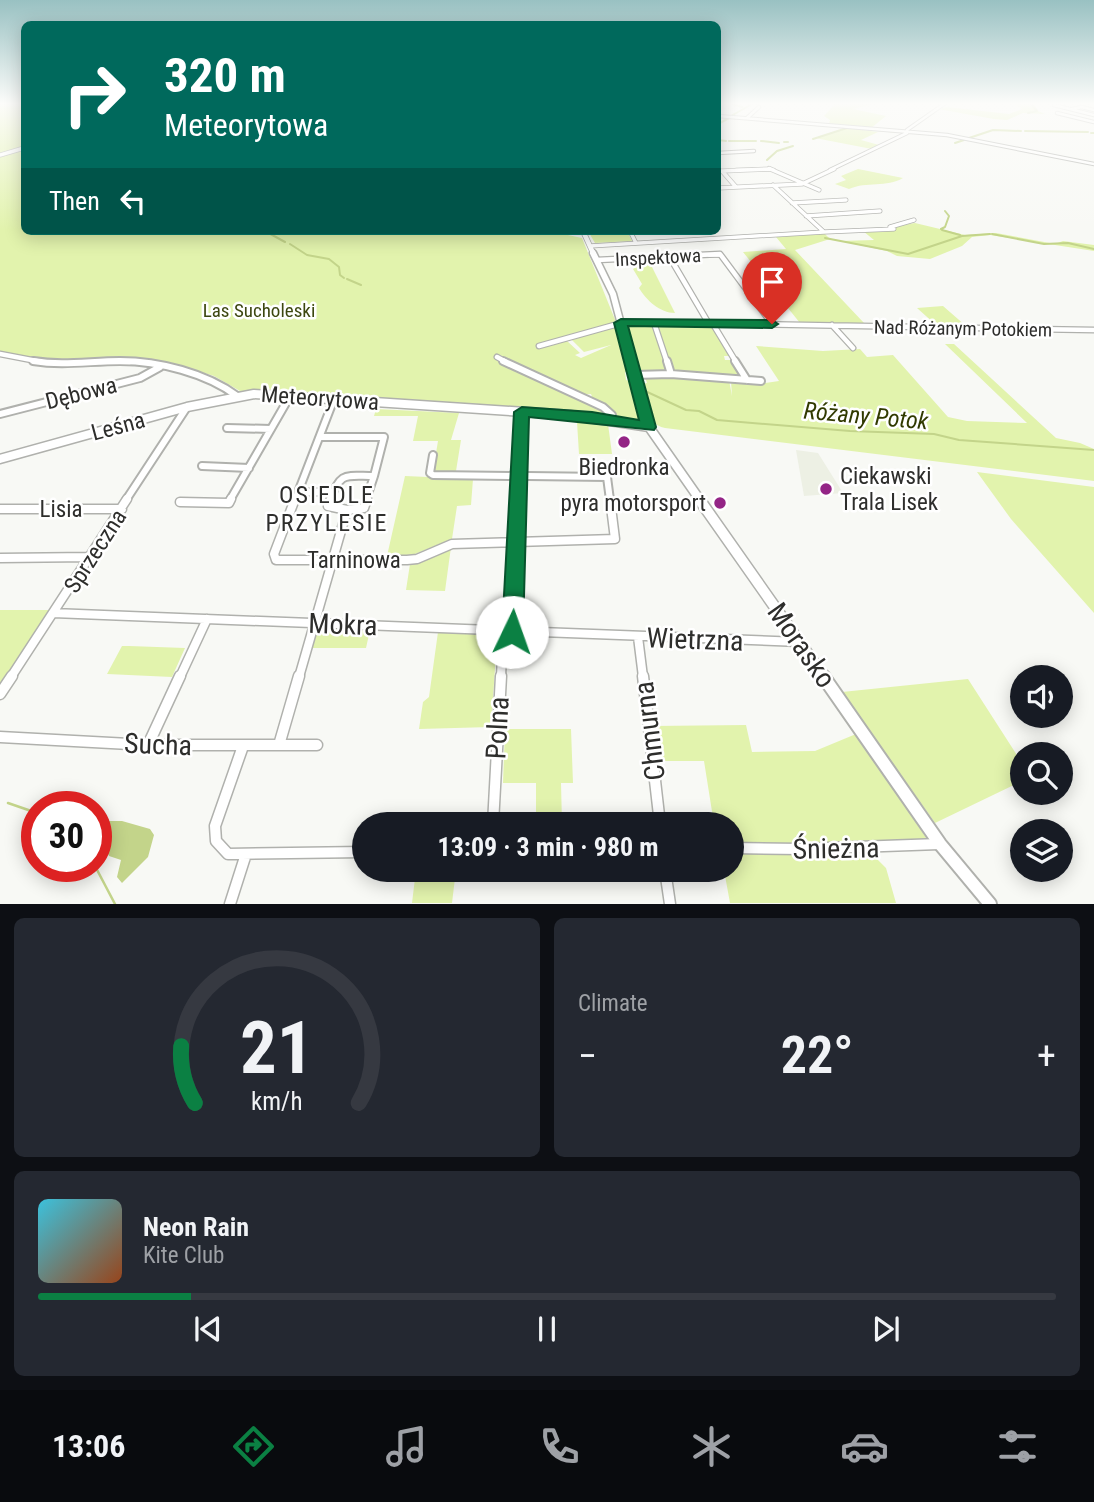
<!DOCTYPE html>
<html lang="en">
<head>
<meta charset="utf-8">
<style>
  body { margin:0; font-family:"Roboto Condensed",sans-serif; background:#242831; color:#f1f3f6; height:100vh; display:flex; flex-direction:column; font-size:26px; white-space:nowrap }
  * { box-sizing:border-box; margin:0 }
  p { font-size:23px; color:#9ea1a6 }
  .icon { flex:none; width:38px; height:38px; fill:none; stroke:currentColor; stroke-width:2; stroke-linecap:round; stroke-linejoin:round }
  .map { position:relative; height:904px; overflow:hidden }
  .details { display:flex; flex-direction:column; gap:14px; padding:14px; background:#0d0f14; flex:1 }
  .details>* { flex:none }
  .guide { position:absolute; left:21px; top:21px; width:700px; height:214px; border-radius:10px; box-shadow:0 4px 18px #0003; background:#00695c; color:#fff; overflow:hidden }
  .buttons { position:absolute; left:1010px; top:665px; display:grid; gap:14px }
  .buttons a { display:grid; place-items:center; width:63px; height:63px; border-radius:50%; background:#171b24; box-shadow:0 4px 18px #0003; font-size:35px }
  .speed { position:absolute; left:21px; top:791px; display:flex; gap:14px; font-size:35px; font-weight:700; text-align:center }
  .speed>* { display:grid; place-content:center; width:91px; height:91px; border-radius:50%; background:#171b24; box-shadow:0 4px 18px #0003; line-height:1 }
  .speed .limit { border:10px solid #d22; background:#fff; color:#111 }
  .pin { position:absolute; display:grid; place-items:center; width:60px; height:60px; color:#fff; margin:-72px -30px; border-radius:50% 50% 50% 0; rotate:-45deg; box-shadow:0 0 7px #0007 }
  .pin .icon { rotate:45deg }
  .me { position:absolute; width:77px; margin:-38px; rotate:3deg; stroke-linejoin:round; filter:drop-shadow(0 0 5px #0008) }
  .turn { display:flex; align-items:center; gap:24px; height:147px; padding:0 28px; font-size:32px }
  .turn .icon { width:91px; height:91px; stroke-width:2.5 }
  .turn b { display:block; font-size:49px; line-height:60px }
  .then { display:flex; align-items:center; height:66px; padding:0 28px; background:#0003; gap:14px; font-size:26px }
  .big { font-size:52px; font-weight:700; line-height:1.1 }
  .details .tile { flex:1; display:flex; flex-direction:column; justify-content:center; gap:10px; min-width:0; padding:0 24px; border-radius:10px; background:#242831 }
  .details .dial { align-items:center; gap:0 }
  .dial svg { height:182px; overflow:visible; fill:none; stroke:#363941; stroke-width:7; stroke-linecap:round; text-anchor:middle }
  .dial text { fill:#f1f3f6; stroke:none }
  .song { display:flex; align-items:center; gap:21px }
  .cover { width:84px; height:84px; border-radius:10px; background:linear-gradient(135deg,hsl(190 70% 55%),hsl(20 70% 35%)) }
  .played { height:7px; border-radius:4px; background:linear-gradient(90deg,#0b8043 15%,#363941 15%) }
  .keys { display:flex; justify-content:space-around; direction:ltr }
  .heat { display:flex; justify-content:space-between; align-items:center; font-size:38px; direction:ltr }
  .details .tiles { flex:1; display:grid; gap:14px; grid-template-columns:1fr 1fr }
  .tile:last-child { grid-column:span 2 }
  .trip { position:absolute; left:352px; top:812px; width:392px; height:70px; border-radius:35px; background:#171b24; box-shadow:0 4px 18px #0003; font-weight:700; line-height:70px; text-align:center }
  .tab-bar { display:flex; height:112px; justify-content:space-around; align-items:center; background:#090b0e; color:#9ea1a6 }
  .tab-bar .icon { width:49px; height:49px }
  .tab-bar .on { color:#0b8043 }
  .tab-bar b { font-size:32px; color:#f1f3f6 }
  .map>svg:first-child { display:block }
  .built { fill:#edf0e4 }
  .green { fill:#e2f3ad }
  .water { fill:#c3d48a }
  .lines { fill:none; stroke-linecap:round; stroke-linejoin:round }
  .stream-far1 { stroke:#c3d48a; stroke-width:2 }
  .stream { stroke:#c3d48a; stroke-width:2.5 }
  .street-far5-casing { stroke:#b0b1ad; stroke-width:4.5 }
  .street-far4-casing { stroke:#b0b1ad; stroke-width:5 }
  .street-far3-casing { stroke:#b0b1ad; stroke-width:7 }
  .street-far2-casing { stroke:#b0b1ad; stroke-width:10 }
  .street-far1-casing { stroke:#b0b1ad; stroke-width:11 }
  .street-casing { stroke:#b0b1ad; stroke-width:13 }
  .secondary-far5-casing { stroke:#b0b1ad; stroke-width:5 }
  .secondary-far4-casing { stroke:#b0b1ad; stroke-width:6 }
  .secondary-far3-casing { stroke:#b0b1ad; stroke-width:9 }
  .secondary-far2-casing { stroke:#b0b1ad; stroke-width:11 }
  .secondary-far1-casing { stroke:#b0b1ad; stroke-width:13 }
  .secondary-casing { stroke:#b0b1ad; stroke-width:16 }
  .street-far5 { stroke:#fff; stroke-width:2.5 }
  .street-far4 { stroke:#fff; stroke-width:3.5 }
  .street-far3 { stroke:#fff; stroke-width:4.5 }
  .street-far2 { stroke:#fff; stroke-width:6 }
  .street-far1 { stroke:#fff; stroke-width:8 }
  .street { stroke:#fff; stroke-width:10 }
  .secondary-far5 { stroke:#fff; stroke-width:3.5 }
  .secondary-far4 { stroke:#fff; stroke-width:4.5 }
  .secondary-far3 { stroke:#fff; stroke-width:6 }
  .secondary-far2 { stroke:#fff; stroke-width:8 }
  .secondary-far1 { stroke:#fff; stroke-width:10 }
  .secondary { stroke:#fff; stroke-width:12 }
  .route { fill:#0b8043; stroke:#07532c; stroke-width:2 }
  .poi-dot { fill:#942586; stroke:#fff; stroke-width:2.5 }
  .labels { text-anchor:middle; stroke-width:5; stroke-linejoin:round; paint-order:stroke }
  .far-street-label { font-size:19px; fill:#2e2e2c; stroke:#fff }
  .far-park-label { font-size:19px; fill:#3d4710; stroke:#fff }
  .street-label { font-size:23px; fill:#2e2e2c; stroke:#fff }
  .poi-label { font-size:23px; fill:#2e2e2c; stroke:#fff }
  .water-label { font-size:24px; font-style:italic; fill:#313a00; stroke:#fff }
  .neighbourhood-label { font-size:24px; letter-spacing:2px; fill:#2e2e2c; stroke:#fff }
  .near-street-label { font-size:28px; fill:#2e2e2c; stroke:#fff }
</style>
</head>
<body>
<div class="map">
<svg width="1094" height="904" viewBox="0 0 1094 904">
  <rect width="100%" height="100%" fill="#f8f9f5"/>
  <!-- built -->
  <path class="built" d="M796 450 818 453 843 493 804 496Z"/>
  <!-- green -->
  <path class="green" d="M0 104H24V231H549L582 238 616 322 541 343 538 346 541 348 566 340 580 353 575 355 581 358 611 345 584 352 571 339 617 324 629 372H625L626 380 632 382 642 421 625 420 594 402 591 394 579 395 500 355 494 357 606 411 604 416 247 392 240 391 214 376 191 369 135 361 62 364 0 353Z
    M835 104H873L853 109 886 116 871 128 829 124 830 120 824 116Z
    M1016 104H1034L1038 111 1045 114 1023 113 1007 120 994 119 938 109 947 107 1009 114 1022 109Z
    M848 128 878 132 861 140 879 145 872 149 815 138Z
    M858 169 903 178C886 188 867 181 849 189L835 184 846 180 841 176Z
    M915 223 965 235 996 233 1055 244 1063 241 1094 245V251L990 235 972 237 962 246 930 259 897 256 887 251 840 241 874 240 863 231Z
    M588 231H627L632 241 595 243Z
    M824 233 830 239 795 250 864 323H800L743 252 786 249 776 237Z
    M640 265H651L675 313C660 313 646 300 639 288L642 284 633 269Z
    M943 306 966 326 936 325 917 308Z
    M630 324H652L666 367 663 372 637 371 625 326Z
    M656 325H712L730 356H724L725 360H731L742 377 674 372Z
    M945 344H954L1056 438 1080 443 1094 449V481L665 428C644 423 645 403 641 384L647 383 645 377 679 376 729 380 732 396 731 381 758 384 779 381 756 346 823 351 860 349 867 357 893 355 948 417 967 421 1027 423Z
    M376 409 459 413 451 440H461L456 471H433L438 441H413L418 416H374Z
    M577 422 608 424 612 454H579Z
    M977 472 1094 487V613L1011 519Z
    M405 476 473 479 471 505 457 506 452 539 410 556H387Z
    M451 547 445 591 406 590 410 564Z
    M0 610H52L0 686Z
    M323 627 370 630 366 648H312L315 633Z
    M438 632 492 635 497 639 491 727 419 729 423 702 429 697Z
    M122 646H129L185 648 172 677 107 674Z
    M968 679 1022 763V781L935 823 842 692Z
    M746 725 752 752 815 751 856 734 927 839 884 842 874 856 886 868 896 903H730L724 870H732V824H714L704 761H657L652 726Z
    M505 729H571L573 783H561L562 824H536V783H503Z
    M416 870H456L452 903H412Z"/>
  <!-- water -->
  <path class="water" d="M108 821H122L150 829 154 835 148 857 122 883 117 877 121 860 109 856 106 849 100 846 96 832 100 825Z"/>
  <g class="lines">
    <!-- stream-far1 -->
    <path class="stream-far1" d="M733 104 742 107
      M1028 113 1037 111 1031 104
      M731 116 752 104
      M718 124 729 118
      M853 128 899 132
      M1025 131 1088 132
      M1091 133H1094
      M813 139 847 128
      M966 139 993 130 1021 131
      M718 140 726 141
      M729 141H756
      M761 141 779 143
      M784 142H788
      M955 143 964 140
      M767 160 777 151 793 146
      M941 229 945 227 949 216 945 211
      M942 230 960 235
      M265 231 285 242
      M992 234 1044 244 1068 243 1094 249
      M825 238 908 254 962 236 990 234
      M290 244 307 255 329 259 339 267 340 275 344 278
      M347 279 361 285
      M632 384 633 389
      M643 390 686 410 699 411 717 420 850 431 934 434 959 440 1094 450"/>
    <!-- stream -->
    <path class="stream" d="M8 803 37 813
      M95 866 115 904"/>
    <!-- street-far5 casing -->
    <g class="street-far5-casing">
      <path id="street-far5" d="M1054 105 1094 115
        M1072 109 1082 107 1094 110
        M1057 113 1094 122
        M718 116 947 135 1094 164
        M747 118 759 107
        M718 153 754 151
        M769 168 774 170
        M736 170 770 169
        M830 170 907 133V130L944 104"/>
    </g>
    <!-- street-far4 casing -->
    <g class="street-far4-casing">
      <path id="street-far4" d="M770 169 819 190
        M718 171H722L736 187
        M722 171 770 169
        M718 188 802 184 834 169
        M792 203 846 200
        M806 216 880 211
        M890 227 914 220
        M630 231 636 243
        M824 232 894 229
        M590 246 824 232 773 185
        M709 255H720"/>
    </g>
    <!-- street-far3 casing -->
    <g class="street-far3-casing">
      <path id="street-far3" d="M669 256 709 324
        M597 260 720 254 772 324
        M654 323 667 362
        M713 324 736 362
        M832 325 853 348
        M539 346 625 322 1094 330
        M0 354 42 362
        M497 357 506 362
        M100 362H130"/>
    </g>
    <!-- street-far2 casing -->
    <g class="street-far2-casing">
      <path id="street-far2" d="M33 361C63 366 90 361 120 361 159 361 206 373 237 396
        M503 361 603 407 612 415 611 420
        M667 361 671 374
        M735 361 747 380
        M634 375 671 374 761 381
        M0 414 140 378 160 367
        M227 428 271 429
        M320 437H384L374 476
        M433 455 430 473 433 475 607 477 610 500
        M202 466 249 468
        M305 492H333
        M126 500 187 407
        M230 500 290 396
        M295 500 334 399
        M330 500C341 471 345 476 374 476L366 500
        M518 500 522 412"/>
    </g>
    <!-- street-far1 casing -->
    <g class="street-far1-casing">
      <path id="street-far1" d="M295 499 274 554 276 560H407L417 559 452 544 615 539 610 499
        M331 499 328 506 347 510 364 508 367 499
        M180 502 229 503 231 499
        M0 509H122
        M0 558 90 557
        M53 613 800 642
        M512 632 518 499
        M638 637 643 677
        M11 677 127 499
        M180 677 207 619
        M299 677 347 510
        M501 677 503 632"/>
    </g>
    <!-- street casing -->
    <g class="street-casing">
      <path id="street" d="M643 676 660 824
        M0 694 12 676
        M0 737 148 745H317
        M148 745 180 676
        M279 745 299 676
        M243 746 215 826 216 841 228 854 364 852
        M493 824 501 676
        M732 848 801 849 939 844
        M665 870 670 904
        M230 904 246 854"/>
    </g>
    <!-- secondary-far5 casing -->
    <g class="secondary-far5-casing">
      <path id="secondary-far5" d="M0 155 24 148"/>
    </g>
    <!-- secondary-far4 casing -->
    <g class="secondary-far4-casing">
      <path id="secondary-far4" d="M583 231 594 255"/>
    </g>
    <!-- secondary-far3 casing -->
    <g class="secondary-far3-casing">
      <path id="secondary-far3" d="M593 253 613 294 631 362"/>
    </g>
    <!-- secondary-far2 casing -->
    <g class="secondary-far2-casing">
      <path id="secondary-far2" d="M631 361 649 427 700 500
        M0 459 187 407 254 394 570 415 649 427"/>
    </g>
    <!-- secondary-far1 casing -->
    <g class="secondary-far1-casing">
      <path id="secondary-far1" d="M699 499 824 677"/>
    </g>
    <!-- secondary casing -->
    <g class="secondary-casing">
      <path id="secondary" d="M823 676 940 844 990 904"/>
    </g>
    <!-- street-far5 -->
    <use href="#street-far5" class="street-far5"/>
    <!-- street-far4 -->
    <use href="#street-far4" class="street-far4"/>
    <!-- street-far3 -->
    <use href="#street-far3" class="street-far3"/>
    <!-- street-far2 -->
    <use href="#street-far2" class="street-far2"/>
    <!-- street-far1 -->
    <use href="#street-far1" class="street-far1"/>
    <!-- street -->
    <use href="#street" class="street"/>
    <!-- secondary-far5 -->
    <use href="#secondary-far5" class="secondary-far5"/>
    <!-- secondary-far4 -->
    <use href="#secondary-far4" class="secondary-far4"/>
    <!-- secondary-far3 -->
    <use href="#secondary-far3" class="secondary-far3"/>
    <!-- secondary-far2 -->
    <use href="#secondary-far2" class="secondary-far2"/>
    <!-- secondary-far1 -->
    <use href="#secondary-far1" class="secondary-far1"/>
    <!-- secondary -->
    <use href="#secondary" class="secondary"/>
  </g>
  <!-- sky -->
  <linearGradient id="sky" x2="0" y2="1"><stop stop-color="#99c1c2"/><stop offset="0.45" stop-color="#fcfcfa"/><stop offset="1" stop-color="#fcfcfa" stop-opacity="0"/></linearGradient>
  <rect width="1094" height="230" fill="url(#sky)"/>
  <!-- route -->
  <path class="route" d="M621 319 772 320 778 324 772 328 628 326 656 427 654 430 529 417 523 632 520 638 512 641 505 638 502 632 514 412 522 407 592 412 639 420 614 323Z"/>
  <!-- markers -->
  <g class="poi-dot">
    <circle cx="624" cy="442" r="7"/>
    <circle cx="826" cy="489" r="7"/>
    <circle cx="720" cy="503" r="7"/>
  </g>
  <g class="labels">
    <!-- far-street labels -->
    <g class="far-street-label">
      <text transform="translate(658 257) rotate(-3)" y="7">Inspektowa</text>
      <text transform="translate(963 328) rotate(1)" y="7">Nad Różanym Potokiem</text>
    </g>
    <!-- far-park labels -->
    <g class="far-park-label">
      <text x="259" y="317">Las Sucholeski</text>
    </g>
    <!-- street labels -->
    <g class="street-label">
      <text transform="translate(81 393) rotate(-14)" y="8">Dębowa</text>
      <text transform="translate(320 398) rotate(4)" y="8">Meteorytowa</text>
      <text transform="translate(118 426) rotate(-15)" y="8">Leśna</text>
      <text x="61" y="517">Lisia</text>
      <text transform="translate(95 551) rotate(-57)" y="8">Sprzeczna</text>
      <text x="354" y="568">Tarninowa</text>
    </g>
    <!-- poi labels -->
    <g class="poi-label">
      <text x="624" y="475">Biedronka</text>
      <text x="840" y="484" text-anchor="start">Ciekawski<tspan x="840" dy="26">Trala Lisek</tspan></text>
      <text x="706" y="511" text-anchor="end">pyra motorsport</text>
    </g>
    <!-- water labels -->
    <g class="water-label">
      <text transform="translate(866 416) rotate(5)" y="8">Różany Potok</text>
    </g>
    <!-- neighbourhood labels -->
    <g class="neighbourhood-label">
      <text x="327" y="503">OSIEDLE<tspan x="327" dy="28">PRZYLESIE</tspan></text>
    </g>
    <!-- near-street labels -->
    <g class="near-street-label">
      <text transform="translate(343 624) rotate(2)" y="10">Mokra</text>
      <text transform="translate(695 639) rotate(2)" y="10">Wietrzna</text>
      <text transform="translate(802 645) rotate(55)" y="10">Morasko</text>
      <text transform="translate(497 728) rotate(-87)" y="10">Polna</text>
      <text transform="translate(649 731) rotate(-97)" y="10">Chmurna</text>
      <text transform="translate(158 744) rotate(2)" y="10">Sucha</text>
      <text transform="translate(836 848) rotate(-1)" y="10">Śnieżna</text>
    </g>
  </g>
</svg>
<div class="buttons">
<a><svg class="icon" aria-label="sound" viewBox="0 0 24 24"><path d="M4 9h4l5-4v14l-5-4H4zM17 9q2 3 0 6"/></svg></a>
<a><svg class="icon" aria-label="search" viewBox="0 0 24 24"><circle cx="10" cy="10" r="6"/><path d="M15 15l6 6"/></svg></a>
<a><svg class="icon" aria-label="layers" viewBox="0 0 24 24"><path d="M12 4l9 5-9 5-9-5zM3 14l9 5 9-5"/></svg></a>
</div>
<div class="speed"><div class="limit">30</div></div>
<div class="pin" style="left:772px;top:324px;background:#d93025"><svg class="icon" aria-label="arrive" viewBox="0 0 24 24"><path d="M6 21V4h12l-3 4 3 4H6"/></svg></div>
<svg class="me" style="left:512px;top:632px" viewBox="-20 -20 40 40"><circle r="19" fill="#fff"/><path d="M0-13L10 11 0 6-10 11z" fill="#0b8043"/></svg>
<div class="trip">13:09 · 3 min · 980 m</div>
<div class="guide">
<div class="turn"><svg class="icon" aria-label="right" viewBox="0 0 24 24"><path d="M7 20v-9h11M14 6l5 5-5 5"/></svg><div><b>320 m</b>Meteorytowa</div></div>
<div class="then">Then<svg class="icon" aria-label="left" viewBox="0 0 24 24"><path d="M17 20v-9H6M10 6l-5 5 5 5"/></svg></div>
</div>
</div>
<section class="details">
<div class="tiles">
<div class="tile dial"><svg viewBox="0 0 100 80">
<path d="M14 69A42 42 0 1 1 86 69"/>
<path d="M14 69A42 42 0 0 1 8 44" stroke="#0b8043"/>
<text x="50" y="56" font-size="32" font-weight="700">21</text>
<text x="50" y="72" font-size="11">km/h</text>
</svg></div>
<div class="tile"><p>Climate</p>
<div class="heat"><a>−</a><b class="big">22°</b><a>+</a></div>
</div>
<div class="tile">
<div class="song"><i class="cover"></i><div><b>Neon Rain</b><p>Kite Club</p></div></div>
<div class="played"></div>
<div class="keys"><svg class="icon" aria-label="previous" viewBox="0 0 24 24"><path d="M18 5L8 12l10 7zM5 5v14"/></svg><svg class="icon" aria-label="pause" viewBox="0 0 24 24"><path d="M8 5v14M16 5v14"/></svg><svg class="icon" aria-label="next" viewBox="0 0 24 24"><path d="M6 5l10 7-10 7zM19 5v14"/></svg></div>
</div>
</div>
</section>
<nav class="tab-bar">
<b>13:06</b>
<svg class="icon on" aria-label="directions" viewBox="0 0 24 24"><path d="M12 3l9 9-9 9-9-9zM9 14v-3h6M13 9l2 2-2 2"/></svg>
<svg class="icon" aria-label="music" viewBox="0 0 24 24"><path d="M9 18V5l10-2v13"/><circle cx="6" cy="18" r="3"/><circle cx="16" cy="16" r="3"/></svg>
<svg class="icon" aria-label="phone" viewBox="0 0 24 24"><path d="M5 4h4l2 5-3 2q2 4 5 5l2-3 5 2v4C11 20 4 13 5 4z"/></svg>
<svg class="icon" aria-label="climate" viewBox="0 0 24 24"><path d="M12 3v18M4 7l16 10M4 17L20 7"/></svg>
<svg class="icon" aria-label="car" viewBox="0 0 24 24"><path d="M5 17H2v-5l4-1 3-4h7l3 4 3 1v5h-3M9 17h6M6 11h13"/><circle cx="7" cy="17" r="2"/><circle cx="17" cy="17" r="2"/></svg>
<svg class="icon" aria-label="filters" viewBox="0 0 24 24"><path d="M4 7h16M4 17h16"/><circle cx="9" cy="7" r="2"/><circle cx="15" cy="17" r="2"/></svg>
</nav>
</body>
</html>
